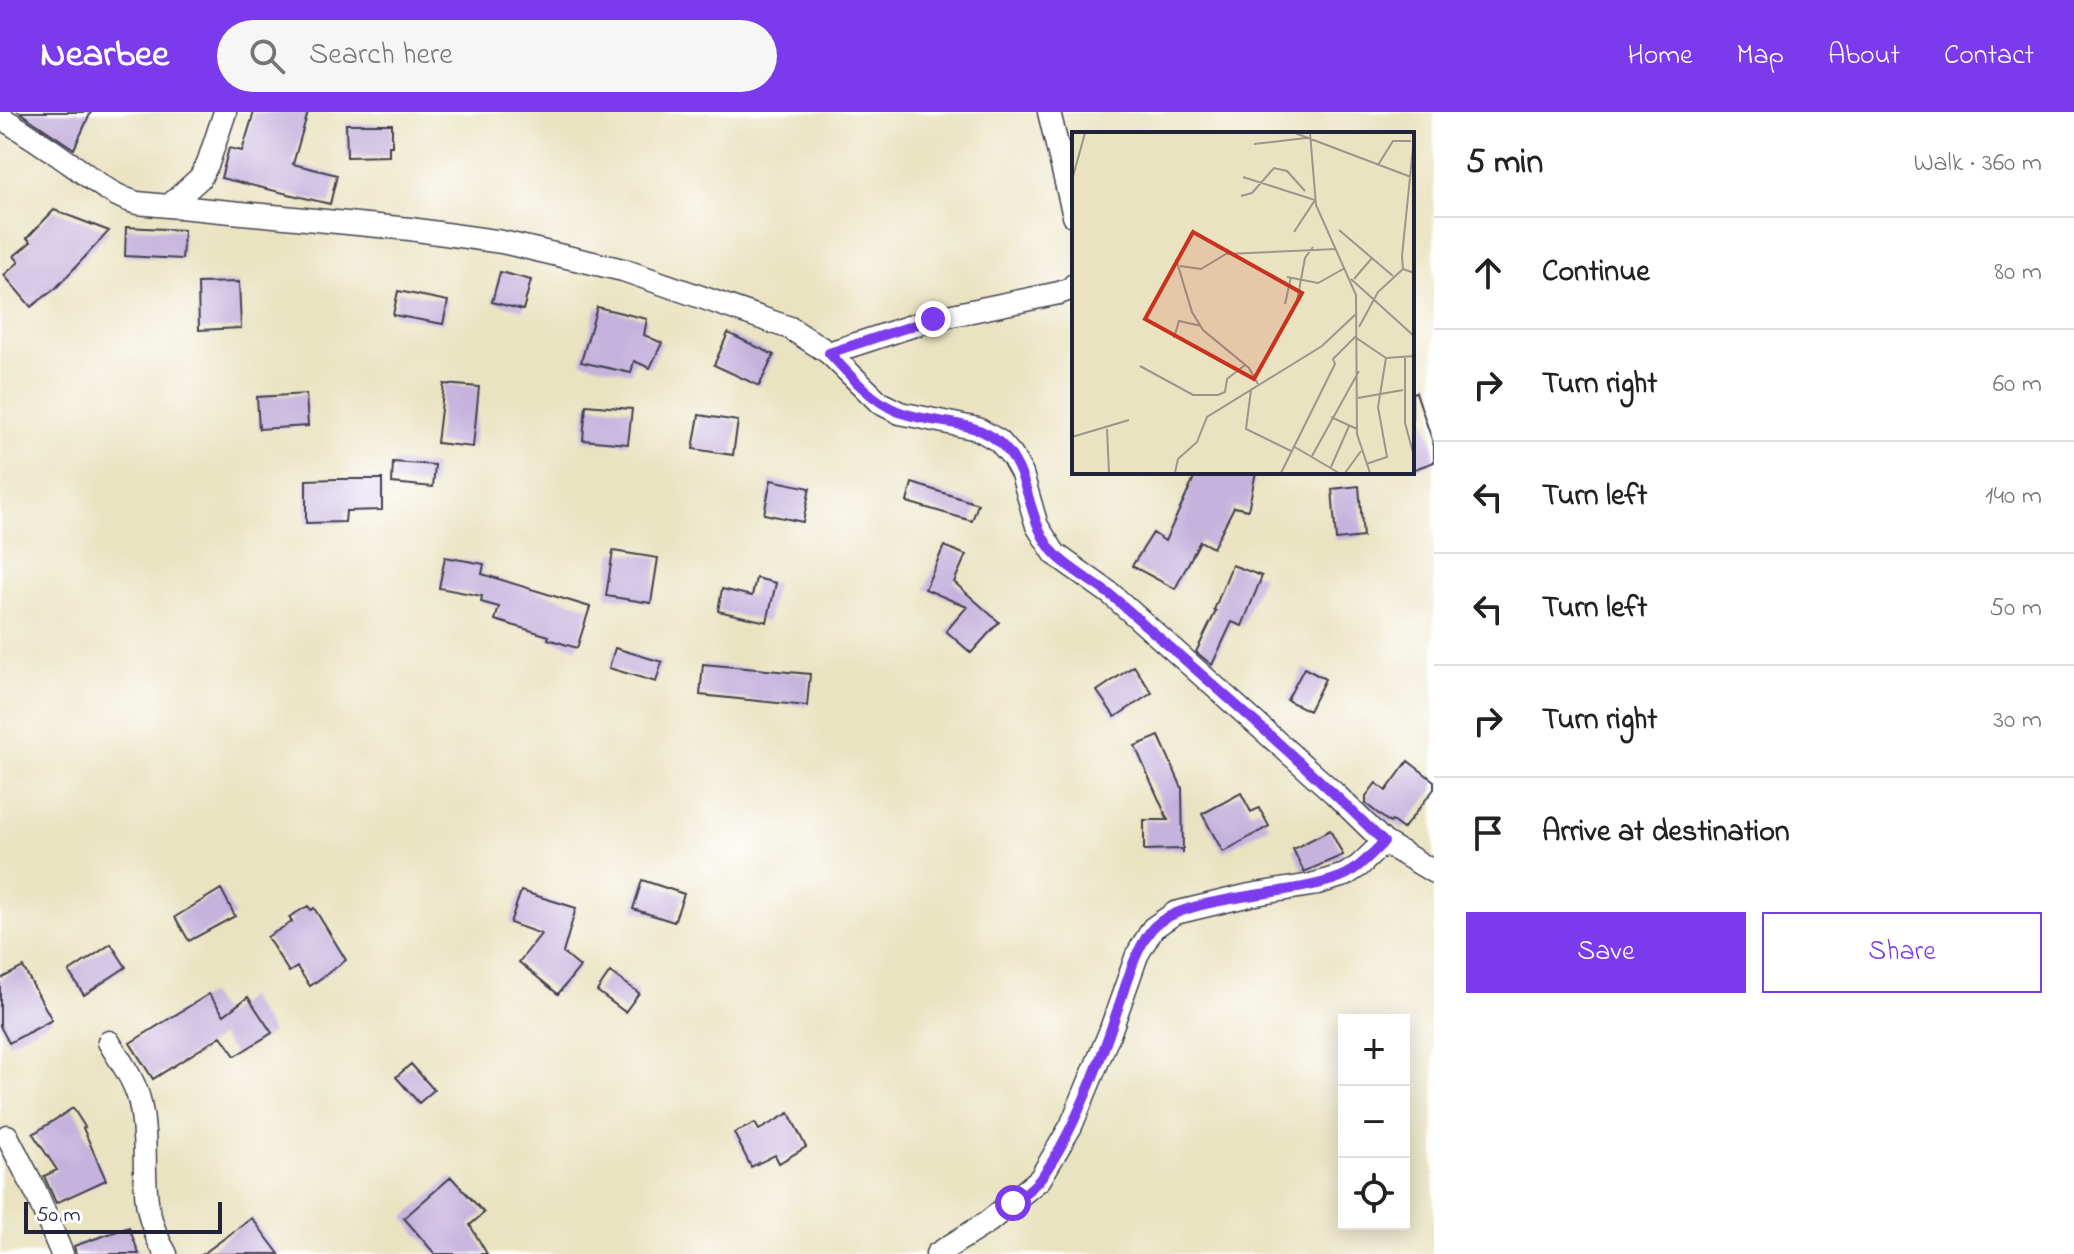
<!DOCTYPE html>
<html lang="en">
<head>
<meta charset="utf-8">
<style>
  :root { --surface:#fff; --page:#f6f6f6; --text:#222; --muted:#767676; --line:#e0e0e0; --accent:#7c3aed }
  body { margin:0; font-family:"Indie Flower",sans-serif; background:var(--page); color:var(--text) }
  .controls { position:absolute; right:24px; bottom:24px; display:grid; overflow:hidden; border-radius:0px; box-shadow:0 4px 20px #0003 }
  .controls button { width:72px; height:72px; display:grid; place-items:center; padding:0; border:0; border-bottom:2px solid var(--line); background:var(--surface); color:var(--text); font:40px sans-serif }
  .scale { position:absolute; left:24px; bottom:20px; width:198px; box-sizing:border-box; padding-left:8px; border:4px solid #22223b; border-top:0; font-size:22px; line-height:28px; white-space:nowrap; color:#22223b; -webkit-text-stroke:6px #fff; paint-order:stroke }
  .stop { position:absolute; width:24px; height:24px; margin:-18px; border:6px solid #7c3aed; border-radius:50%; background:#fff }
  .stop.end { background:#7c3aed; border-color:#fff; box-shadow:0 2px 8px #0008 }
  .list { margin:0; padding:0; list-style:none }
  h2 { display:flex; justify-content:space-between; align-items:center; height:104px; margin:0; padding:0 32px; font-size:34px }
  h2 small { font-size:26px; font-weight:400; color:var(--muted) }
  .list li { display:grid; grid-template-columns:52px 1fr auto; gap:24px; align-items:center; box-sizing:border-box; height:112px; padding:0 32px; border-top:2px solid var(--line) }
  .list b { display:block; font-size:30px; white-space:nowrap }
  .list em { font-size:26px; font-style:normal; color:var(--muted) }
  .actions { display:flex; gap:16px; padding:24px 32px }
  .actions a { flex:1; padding:18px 0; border:2px solid var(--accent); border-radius:0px; text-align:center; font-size:28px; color:var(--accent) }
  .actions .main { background:var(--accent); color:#fff }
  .icon { flex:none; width:44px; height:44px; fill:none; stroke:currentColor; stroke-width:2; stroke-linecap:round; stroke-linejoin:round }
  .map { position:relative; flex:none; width:1434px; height:1142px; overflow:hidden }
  header { display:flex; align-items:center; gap:48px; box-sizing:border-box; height:112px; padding:0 40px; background:var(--accent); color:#fff }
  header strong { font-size:38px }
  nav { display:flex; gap:44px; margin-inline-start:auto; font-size:28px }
  .search { width:560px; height:72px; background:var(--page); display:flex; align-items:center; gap:20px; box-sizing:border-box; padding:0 28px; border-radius:44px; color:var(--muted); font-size:30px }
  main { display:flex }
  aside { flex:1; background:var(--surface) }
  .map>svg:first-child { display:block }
  .building { fill:#c5b2dd }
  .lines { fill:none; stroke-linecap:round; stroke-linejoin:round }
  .minor-casing { stroke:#403f4f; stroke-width:25 }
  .minor { stroke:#fff; stroke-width:22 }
  .route { stroke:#7c3aed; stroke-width:10 }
  .inset-road { fill:none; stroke:#9a968b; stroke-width:2 }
  .view { fill:#c8321e; fill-opacity:0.15; stroke:#c8321e; stroke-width:4 }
  .inset-edge { fill:none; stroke:#22223b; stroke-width:4 }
</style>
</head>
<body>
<header>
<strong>Nearbee</strong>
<div class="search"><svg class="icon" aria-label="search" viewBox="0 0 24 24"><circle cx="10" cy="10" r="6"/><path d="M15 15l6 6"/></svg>Search here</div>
<nav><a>Home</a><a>Map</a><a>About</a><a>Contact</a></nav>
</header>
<main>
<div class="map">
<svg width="1434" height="1142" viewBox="0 0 1434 1142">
  <rect width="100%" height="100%" fill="#fff"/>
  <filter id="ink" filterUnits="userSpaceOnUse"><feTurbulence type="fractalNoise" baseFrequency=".0125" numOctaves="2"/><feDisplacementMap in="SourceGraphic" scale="16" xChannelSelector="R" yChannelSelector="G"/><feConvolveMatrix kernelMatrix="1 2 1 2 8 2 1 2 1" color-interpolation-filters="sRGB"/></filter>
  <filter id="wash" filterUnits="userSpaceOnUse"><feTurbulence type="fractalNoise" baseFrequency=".006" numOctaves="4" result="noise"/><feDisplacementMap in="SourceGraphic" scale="32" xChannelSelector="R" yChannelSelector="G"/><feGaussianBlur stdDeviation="1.8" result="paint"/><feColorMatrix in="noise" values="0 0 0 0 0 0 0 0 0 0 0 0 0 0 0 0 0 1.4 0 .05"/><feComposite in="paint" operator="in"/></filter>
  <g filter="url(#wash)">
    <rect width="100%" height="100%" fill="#eae3c1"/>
    <g id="blocks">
      <path class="building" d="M19,0H91L74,37Z
        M254,0H308L293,52L337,63L330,92L221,66L229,36L242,39Z
        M346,12H392V34H389V44L347,45Z
        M54,98L109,119L56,176L31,195L4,163L19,150L14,144L31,130L27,126Z
        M126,115L184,118L182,147L125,144Z
        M500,160L531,168L523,198L492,190Z
        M239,170L241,216L199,218L198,171Z
        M398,179L448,189L443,212L393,203Z
        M597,195L647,207L644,223L662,231L650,256L634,249L631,261L581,250Z
        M728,221L774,243L759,274L714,253Z
        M444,272L479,275L473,335L437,331Z
        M1416,280L1434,334V350L1412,358V281Z
        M306,282L308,314L259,317L257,285Z
        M586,293L632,297L628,332L583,328Z
        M699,303L738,309L733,343L693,337Z
        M393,350L435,353L433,375L392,371Z
        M1197,360H1256L1248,398L1234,395L1213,436L1200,429L1175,477L1132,454L1153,421L1165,429Z
        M338,367H382V398L346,399L345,410L306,411V368Z
        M771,368L810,376L803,410L764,402Z
        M912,371L978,392L972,409L907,390Z
        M1359,374L1363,425L1336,428L1332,377Z
        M944,434L966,443L954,470L999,510L971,541L946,519L967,495L925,477Z
        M613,439L658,446L651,491L606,484Z
        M445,445L484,452L482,462L590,495L577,536L548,527L549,524L495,508L499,495L481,490L482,484L439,476Z
        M1232,453L1262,464L1242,514L1232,510L1212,553L1196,540L1216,499L1214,498Z
        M756,466L776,471L767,510L718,499L722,477L752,484Z
        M615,536L662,550L656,570L609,556Z
        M703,552L810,562L807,594L700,583Z
        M1134,554L1152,581L1115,605L1097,579Z
        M1304,556L1325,567L1309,599L1287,588Z
        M1159,624L1182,676L1183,742L1181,737L1144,738V708H1168L1135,634Z
        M1408,649L1434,669V677L1403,717L1392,709L1390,711L1366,692V684L1376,671L1386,679Z
        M1241,681L1251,700L1259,696L1269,714L1223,740L1202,702Z
        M1330,718L1343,743L1304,760L1293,737Z
        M642,768L684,782L674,810L633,797Z
        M221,777L235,804L189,829L175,805Z
        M521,779L576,796L563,841L580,855L558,882L519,850L541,822L510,811Z
        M308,794L311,798L314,796L346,848L310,874L297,855L289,860L267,825L292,810L289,805Z
        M111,832L126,855L84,883L69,860Z
        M23,855L52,908L9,931L0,914V867Z
        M610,860L639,881L625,900L597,879Z
        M209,882L224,903L248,885L272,921L235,944L221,924L153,967L130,931Z
        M411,952L434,978L419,991L396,965Z
        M73,996L85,1015L83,1016L106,1068L56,1091L44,1064L57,1058L33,1022Z
        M789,1001L806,1035L779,1051L775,1043L751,1055L734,1021L755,1011L759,1018Z
        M451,1065L484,1101L470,1113L487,1142H435L404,1106Z
        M252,1106L279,1142H203Z
        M129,1115L139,1142H76L74,1134Z"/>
    </g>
  </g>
  <g filter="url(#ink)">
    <use href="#blocks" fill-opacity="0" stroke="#403f4f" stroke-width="2"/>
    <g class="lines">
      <g class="minor-casing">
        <path id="minor" d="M1049,0L1074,104
          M0,5C23,19 46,34 68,50C92,66 109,83 137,91L410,117L502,130L623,158L790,216L829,241L880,291L900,301L978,317L999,329L1012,344L1022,362L1037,414L1055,442L1111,482L1334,681L1384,730L1434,760
          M170,93L200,66L208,51L225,0
          M829,241L933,207L1059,181L1070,177L1074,173
          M109,930C120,949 135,968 140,991C152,1046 133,1088 166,1142
          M7,1024L36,1080L62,1142
          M937,1142L988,1110L1040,1067L1071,1014L1110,920L1137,843L1153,816L1175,801L1250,783L1311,773L1345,763L1359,754L1384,730"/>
      </g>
      <use href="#minor" class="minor"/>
    </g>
  </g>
  <g class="lines" filter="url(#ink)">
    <path class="route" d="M933,207L829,241C849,262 870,288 897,299C930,313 973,306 1000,331C1033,360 1025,411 1056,443C1074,461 1100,473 1119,490C1208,569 1299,646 1384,730C1372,741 1362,754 1347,762C1303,785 1180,781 1151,818C1133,842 1126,874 1116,902C1100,950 1071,1027 1040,1067C1033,1076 1022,1083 1013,1091"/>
  </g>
  <g transform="translate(1072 20)">
    <rect width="342" height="342" fill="#eae3c1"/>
    <path class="inset-road" d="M223,1L339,45M238,1L244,73L284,163L285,302L298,341M342,6L330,124L331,137L342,141M182,12L234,6M306,33L321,9H339M171,45L243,68L222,100M0,48L13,1M169,64L180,61L202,36L215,39L233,59M267,98L321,144M104,127L120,180L131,198L177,236L186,252M108,134L129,137L154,122L264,117M215,145L246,151L273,136M279,147L342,204M282,147L300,126M225,169L233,126L241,115M213,172L219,145M287,195L306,160L331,137M102,206L107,189L129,194M333,226V291L342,324M68,234L121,263H146L153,260L155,247L173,233M179,258L174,297L219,319M286,266L331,258M259,285L285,297M35,297L37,341M0,305L57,288M221,314L267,341M240,324L287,239M294,332L315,325L306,275L314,226M259,335L277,294M103,341L106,327L125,310L135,285L250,214L285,181M209,341L263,232L261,227L283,205L314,226L342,224M273,341L289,319"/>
    <path class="view" d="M121,100L230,161L182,247L73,187Z"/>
    <rect width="342" height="342" class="inset-edge"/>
  </g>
</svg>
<div class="controls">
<button>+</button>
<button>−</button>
<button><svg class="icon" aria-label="locate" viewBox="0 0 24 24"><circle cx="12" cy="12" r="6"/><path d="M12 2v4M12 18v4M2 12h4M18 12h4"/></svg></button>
</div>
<div class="scale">50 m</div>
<div class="stop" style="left:1013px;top:1091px"></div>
<div class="stop end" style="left:933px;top:207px"></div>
</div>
<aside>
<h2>5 min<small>Walk · 360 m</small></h2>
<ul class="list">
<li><svg class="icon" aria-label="ahead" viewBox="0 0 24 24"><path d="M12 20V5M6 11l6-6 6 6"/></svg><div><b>Continue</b></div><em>80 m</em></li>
<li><svg class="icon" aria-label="right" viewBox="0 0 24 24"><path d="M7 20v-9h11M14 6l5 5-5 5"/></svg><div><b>Turn right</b></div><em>60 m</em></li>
<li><svg class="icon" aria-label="left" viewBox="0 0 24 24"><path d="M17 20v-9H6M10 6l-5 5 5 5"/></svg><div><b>Turn left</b></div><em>140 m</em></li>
<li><svg class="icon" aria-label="left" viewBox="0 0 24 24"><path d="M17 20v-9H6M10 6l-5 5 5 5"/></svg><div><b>Turn left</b></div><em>50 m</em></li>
<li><svg class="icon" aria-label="right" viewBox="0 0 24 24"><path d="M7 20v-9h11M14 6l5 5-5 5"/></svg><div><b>Turn right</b></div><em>30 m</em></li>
<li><svg class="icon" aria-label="arrive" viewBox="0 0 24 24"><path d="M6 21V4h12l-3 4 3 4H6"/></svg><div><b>Arrive at destination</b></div></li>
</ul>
<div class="actions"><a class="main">Save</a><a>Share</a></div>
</aside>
</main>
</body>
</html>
